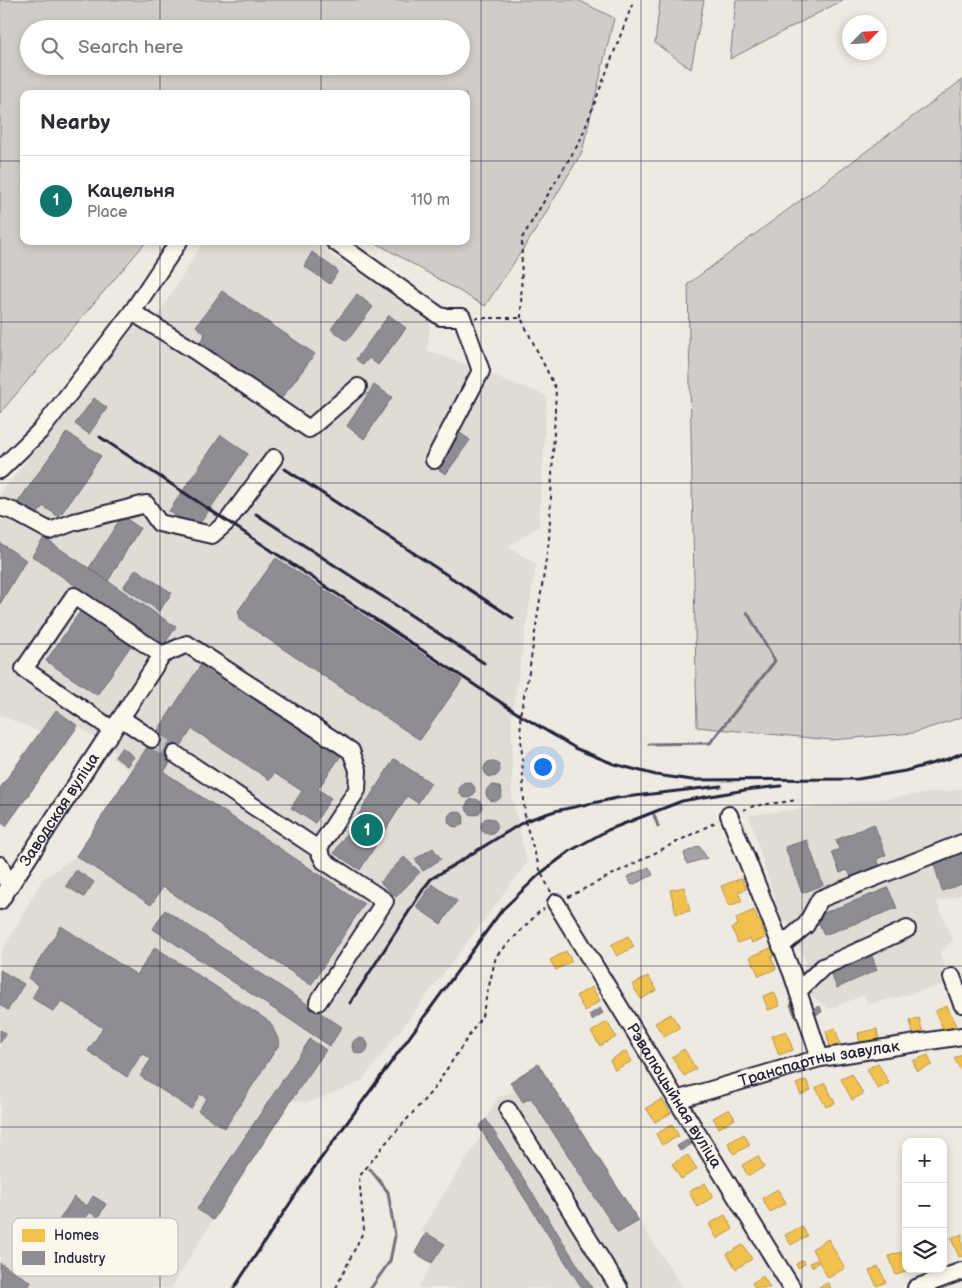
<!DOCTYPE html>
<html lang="en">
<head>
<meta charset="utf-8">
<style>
  :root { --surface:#fff; --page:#f2f2f3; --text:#2b2b33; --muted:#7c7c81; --line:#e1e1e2; --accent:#0f766e }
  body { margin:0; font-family:"Balsamiq Sans",sans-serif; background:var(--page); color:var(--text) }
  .controls { position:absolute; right:15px; bottom:15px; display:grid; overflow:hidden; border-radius:10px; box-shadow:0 2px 8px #0003 }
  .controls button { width:45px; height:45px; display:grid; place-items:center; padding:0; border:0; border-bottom:1px solid var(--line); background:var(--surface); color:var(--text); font:25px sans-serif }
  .compass { position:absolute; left:842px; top:15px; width:45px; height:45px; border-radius:50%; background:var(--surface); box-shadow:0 2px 8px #0003; rotate:65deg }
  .you { position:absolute; left:542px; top:766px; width:18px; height:18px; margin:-12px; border:4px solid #fff; border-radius:50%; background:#1a73e8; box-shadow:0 0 0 8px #1a73e833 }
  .badge { display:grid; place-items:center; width:32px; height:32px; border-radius:50%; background:var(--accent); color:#fff; font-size:16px; font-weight:700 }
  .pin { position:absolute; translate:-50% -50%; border:2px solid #fff; box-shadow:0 1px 5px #0006 }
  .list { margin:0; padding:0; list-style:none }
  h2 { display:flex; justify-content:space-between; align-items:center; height:65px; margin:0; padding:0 20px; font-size:21px }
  h2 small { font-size:16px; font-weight:400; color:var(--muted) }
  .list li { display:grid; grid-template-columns:32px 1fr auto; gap:15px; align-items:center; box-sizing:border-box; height:90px; padding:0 20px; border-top:1px solid var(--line) }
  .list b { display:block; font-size:19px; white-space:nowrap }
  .list p { margin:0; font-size:16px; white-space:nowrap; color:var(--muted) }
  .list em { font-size:16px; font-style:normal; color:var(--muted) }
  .icon { flex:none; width:28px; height:28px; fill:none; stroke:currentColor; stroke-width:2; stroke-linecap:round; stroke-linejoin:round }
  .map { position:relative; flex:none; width:962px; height:1288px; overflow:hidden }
  .search { position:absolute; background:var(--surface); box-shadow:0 2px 8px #0003; left:20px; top:20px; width:450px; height:55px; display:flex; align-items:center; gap:12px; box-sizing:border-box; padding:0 18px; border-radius:28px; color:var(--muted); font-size:19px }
  .panel { position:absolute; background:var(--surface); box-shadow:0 2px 8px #0003; left:20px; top:90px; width:450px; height:155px; border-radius:10px }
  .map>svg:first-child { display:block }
  .built { fill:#dfdbd5 }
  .green { fill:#d0cdc9; stroke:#797882; fill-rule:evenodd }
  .water { fill:#a6a3a7; stroke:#716f7c }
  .homes { fill:#f2c14e; stroke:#b49148 }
  .industry { fill:#8d8d92; stroke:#6d6d78 }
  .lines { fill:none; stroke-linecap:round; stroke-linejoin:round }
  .stream { stroke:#716f7c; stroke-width:3 }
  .minor-tunnel { stroke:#c5c2c1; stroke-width:16; stroke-dasharray:16 8; stroke-linecap:butt }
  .minor-casing { stroke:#22223b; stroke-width:20 }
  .path { stroke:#22223b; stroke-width:2; stroke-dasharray:4 4; stroke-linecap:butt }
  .minor { stroke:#fbf7ec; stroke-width:16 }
  .rail { stroke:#22223b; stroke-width:3 }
  .grid { fill:none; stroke:#22223b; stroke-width:1; stroke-opacity:0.55 }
  .labels { text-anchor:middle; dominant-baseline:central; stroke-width:5; stroke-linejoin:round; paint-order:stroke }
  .street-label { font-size:16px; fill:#22223b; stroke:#fbf7ec }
  .key { fill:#fbf7ec; stroke:#bab7b7; stroke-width:1 }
  .key-label { font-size:14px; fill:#22223b }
</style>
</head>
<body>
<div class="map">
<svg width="962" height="1288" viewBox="0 0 962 1288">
  <rect width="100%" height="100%" fill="#eeeae2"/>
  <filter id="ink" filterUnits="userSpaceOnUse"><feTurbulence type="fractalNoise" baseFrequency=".02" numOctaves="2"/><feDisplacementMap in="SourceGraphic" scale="10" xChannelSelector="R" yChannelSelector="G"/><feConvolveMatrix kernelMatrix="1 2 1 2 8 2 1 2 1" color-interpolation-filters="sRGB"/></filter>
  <g filter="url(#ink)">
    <path class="built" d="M204,241H309L431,319L427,350L547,396L539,526L508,547L536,564L512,716V798L527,863L361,1082L308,1103L292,1100L213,1220L171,1288H0V955L42,880L76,856L131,772L111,757L115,752L78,726L41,732L0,715V521L8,520L0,494L135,326L147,333Z
      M962,789V894L937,902L953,940L940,953L950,983L868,1005L864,995L829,1009L808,993L801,976L806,962L788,922L782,923L749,815Z
      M538,1064L639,1221L683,1288H419L432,1263L415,1253L426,1233L420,1231L483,1133L479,1127L486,1119L498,1097L515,1091L510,1082Z"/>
    <path class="green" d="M0,0H578L614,18L582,152L535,231L485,306L373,241H466V94H24V241H147L0,413ZM29,29H461V66H29Z
      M660,0H704L691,69L655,43Z
      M736,0H843L730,59Z
      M962,80V717L913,733L831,740L697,727L688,284Z"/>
    <path class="water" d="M699,846L707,858L687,864L684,853Z
      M649,867L653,875L632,885L627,877Z"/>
    <path class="homes" d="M742,878L746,889L738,892L742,901L729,906L721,886Z
      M684,887L690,911L676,914L670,890Z
      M754,910L758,921L762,919L765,926L762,928L766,938L752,943L750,938L738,943L732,928L738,925L736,918Z
      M628,936L634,947L617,956L611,945Z
      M773,947L776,955L771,957L776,969L759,976L750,957Z
      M566,951L572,961L556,970L550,960Z
      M648,976L657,990L641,999L632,985Z
      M592,987L600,1001L585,1011L576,996Z
      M774,992L780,1006L768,1010L763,996Z
      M947,1006L956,1026L944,1031L935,1011Z
      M671,1014L680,1028L664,1037L655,1023Z
      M919,1018L924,1036L914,1038L910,1020Z
      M607,1022L616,1037L600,1046L591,1032Z
      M835,1028L841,1047L831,1050L826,1031Z
      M877,1029L879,1041L860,1044L858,1033Z
      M786,1031L793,1050L779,1055L772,1036Z
      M684,1049L696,1069L684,1076L672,1057Z
      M626,1051L632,1061L615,1070L610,1060Z
      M962,1054V1071H961L954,1058Z
      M928,1055L932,1065L917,1071L913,1061Z
      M878,1063L889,1083L878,1089L867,1069Z
      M852,1074L863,1094L852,1100L841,1079Z
      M806,1080L811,1090L801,1095L796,1084Z
      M825,1083L835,1103L826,1107L816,1088Z
      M662,1099L671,1113L655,1122L646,1108Z
      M729,1109L735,1119L719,1128L713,1118Z
      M672,1125L679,1136L662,1145L656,1134Z
      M744,1134L750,1145L734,1154L728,1143Z
      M688,1155L697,1169L681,1179L672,1164Z
      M758,1156L764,1167L748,1176L742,1165Z
      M705,1183L713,1197L697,1207L689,1192Z
      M778,1189L786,1203L770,1212L762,1198Z
      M725,1215L733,1229L717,1239L709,1224Z
      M802,1226L807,1236L791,1245L785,1235Z
      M962,1234V1256L959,1257L951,1238Z
      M828,1239L845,1268L828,1278L812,1249Z
      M743,1245L752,1259L736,1269L727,1254Z
      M901,1252L906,1264V1269H908V1271L896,1275L889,1256Z
      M803,1260L805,1264L798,1268L796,1264Z
      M816,1260L818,1263L812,1267L810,1263Z
      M878,1266L886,1282L877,1286L869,1271Z
      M763,1276L770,1288H755L752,1283Z
      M828,1283L831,1288H819V1287Z"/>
    <path class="industry" d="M312,252L338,271L330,284L304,266Z
      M222,291L315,354L281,399L199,344L205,334L196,326Z
      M357,294L373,307L347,341L331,329Z
      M389,315L406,328L378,365L369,358L363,365L356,359Z
      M374,385L392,397L364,439L347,426Z
      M94,398L107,408L89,434L75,424Z
      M67,432L101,456L59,517L43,506L37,515L18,502Z
      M460,433L470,440L446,474L436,468Z
      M221,435L248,454L196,529L169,511Z
      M122,516L140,528L108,581L89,568Z
      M44,538L176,627L163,646L32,556Z
      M0,543L26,560L0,604Z
      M276,558L462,680L420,740L241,621L238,611Z
      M136,569L172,593L159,611L123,587Z
      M84,606L134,641L97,695L46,661Z
      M202,663L342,754L318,789L331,798L315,823L291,808L302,791L274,773L270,780L192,729L164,772L364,904L311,985L163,887L151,905L76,856Z
      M56,710L78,726L6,826L0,822V788Z
      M122,747L134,757L127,766L115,757Z
      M394,759L431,783L418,803L407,796L360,870L334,853Z
      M484 769a8 8 0 1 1 16 0a8 8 0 1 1-16 0Z
      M459 790a8 8 0 1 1 16 0a8 8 0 1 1-16 0Z
      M486 793a8 8 0 1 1 16 0a8 8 0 1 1-16 0Z
      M466 807a8 8 0 1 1 16 0a8 8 0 1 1-16 0Z
      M448 819a8 8 0 1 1 16 0a8 8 0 1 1-16 0Z
      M481 826a8 8 0 1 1 16 0a8 8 0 1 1-16 0Z
      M874,824L886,855L877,859L880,867L853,879L847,870L840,873L832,852L839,849L836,840Z
      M807,840L823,885L802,893L785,847Z
      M433,848L441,859L423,871L415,859Z
      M962,853V884L942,891L934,864Z
      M404,857L420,872L396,897L380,882Z
      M76,870L94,882L84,897L66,886Z
      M432,884L457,901L441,924L416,907Z
      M888,888L897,908L824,935L816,916Z
      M165,910L342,1027L330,1046L153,929Z
      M61,926L137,975L155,947L270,1022L280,1043L225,1128L198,1111L207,1098L200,1094L191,1109L140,1076L151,1059L142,1053L127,1077L88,1051L103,1028L61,1001L54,1012L32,998L39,986L28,978Z
      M871,953L877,970L837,988L830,971Z
      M0,970L24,984L8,1010L0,1005Z
      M797,1002L802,1014L795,1017L790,1005Z
      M820,1006L822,1012L813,1016L811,1010Z
      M600,1008L603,1013L592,1020L589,1015Z
      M0,1030L6,1033L0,1043Z
      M352 1046a8 8 0 1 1 16 0a8 8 0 1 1-16 0Z
      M310,1039L326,1050L292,1099L213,1220L197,1209Z
      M538,1064L639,1221L618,1233L531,1098L523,1102L510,1082Z
      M486,1119L592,1288H582L483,1133L479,1127Z
      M689,1139L692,1144L680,1151L677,1146Z
      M93,1196L106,1204L98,1218L90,1212L69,1244L51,1233L74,1197L87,1206Z
      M426,1233L445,1244L432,1263L415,1253Z
      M0,1263L31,1282L28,1288H0Z"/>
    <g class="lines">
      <path class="stream" d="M649,744L710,743L775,661L747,612
        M654,815L658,826
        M370,1169L388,1192L395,1236L390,1261L371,1288"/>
      <path class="minor-tunnel" d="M152,739L175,754"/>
      <g class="minor-casing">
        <g id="minor">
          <path d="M334,241L441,317H462L481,371L434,460"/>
          <path d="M132,312L195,351L309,429L358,387"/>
          <path d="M0,470L42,429L132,312L179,241"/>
          <path d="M0,507L13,511L50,531L74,522L146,504L159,523L212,535L227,522L274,458"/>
          <path d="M162,655L187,644L351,751L358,770L357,790L318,849L175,754"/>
          <path d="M121,718L152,739"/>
          <path d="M729,815L792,973L820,1058"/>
          <path d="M0,865L9,887"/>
          <path id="s1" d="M0,901L103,743L113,730L162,655L74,596L24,669L113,730"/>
          <path id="s2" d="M556,903L792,1288"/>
          <path d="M781,946L806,925L820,899L962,843"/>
          <path d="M952,977L962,1004"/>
          <path d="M798,991L823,967L907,929"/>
          <path d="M318,1002L385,901L324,861L318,849"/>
          <path id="s3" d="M676,1100L820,1058L962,1036"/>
          <path d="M508,1110L619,1288"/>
          <path d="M916,1288L962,1271"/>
        </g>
      </g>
      <path class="path" d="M475,318H521L556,389L549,540L529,672L520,715L525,821L541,873L551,892
        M521,318L522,238L580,141L634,0
        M743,810L754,806L798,800
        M568,897L718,821
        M336,1288L364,1230L359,1177L384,1145L433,1090L482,1016L496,956L540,911L544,909"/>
      <use href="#minor" class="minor"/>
      <path class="rail" d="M100,437L520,715L577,749L614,764L656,775L692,780L858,779L905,771L948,759L962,753
        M285,469L513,618
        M256,514L484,663
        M350,1003L424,888L431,879L525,821L555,811L617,798L721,786
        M234,1288L306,1179L502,910L541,873L570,851L608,830L682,801L745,790L781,786"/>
    </g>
  </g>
  <path class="grid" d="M160,0V29M321,0V29M481,0V1288M641,0V1288M802,0V1288M160,66V94M321,66V94M0,161H24M466,161H962M160,241V1288M321,241V1288M0,322H962M0,483H962M0,644H962M0,805H962M0,966H962M0,1127H962"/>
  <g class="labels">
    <g class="street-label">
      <text stroke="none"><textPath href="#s1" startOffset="109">Заводская вуліца</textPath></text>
      <text stroke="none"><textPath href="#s3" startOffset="148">Транспартны завулак</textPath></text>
      <text stroke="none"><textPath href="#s2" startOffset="226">Рэвалюцыйная вуліца</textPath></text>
    </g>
  </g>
  <rect x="12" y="1218" width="166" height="58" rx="8" class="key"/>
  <rect x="22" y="1229" width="23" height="13" fill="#f2c14e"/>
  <rect x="22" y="1251" width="23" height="14" fill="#8d8d92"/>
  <g class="key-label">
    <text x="54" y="1240">Homes</text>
    <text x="54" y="1263">Industry</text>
  </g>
</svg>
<div class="controls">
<button>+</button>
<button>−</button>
<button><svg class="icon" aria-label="layers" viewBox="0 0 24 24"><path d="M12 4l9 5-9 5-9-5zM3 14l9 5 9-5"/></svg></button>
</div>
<svg class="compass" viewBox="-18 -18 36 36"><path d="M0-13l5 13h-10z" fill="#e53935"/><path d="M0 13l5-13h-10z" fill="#7c7c81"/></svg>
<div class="you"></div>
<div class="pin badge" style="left:367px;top:830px">1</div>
<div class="search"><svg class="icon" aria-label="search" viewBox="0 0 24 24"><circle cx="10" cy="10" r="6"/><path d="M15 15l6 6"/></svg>Search here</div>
<section class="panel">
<h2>Nearby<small></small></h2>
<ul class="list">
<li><span class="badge">1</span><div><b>Кацельня</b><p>Place</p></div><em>110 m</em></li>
</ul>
</section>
</div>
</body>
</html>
